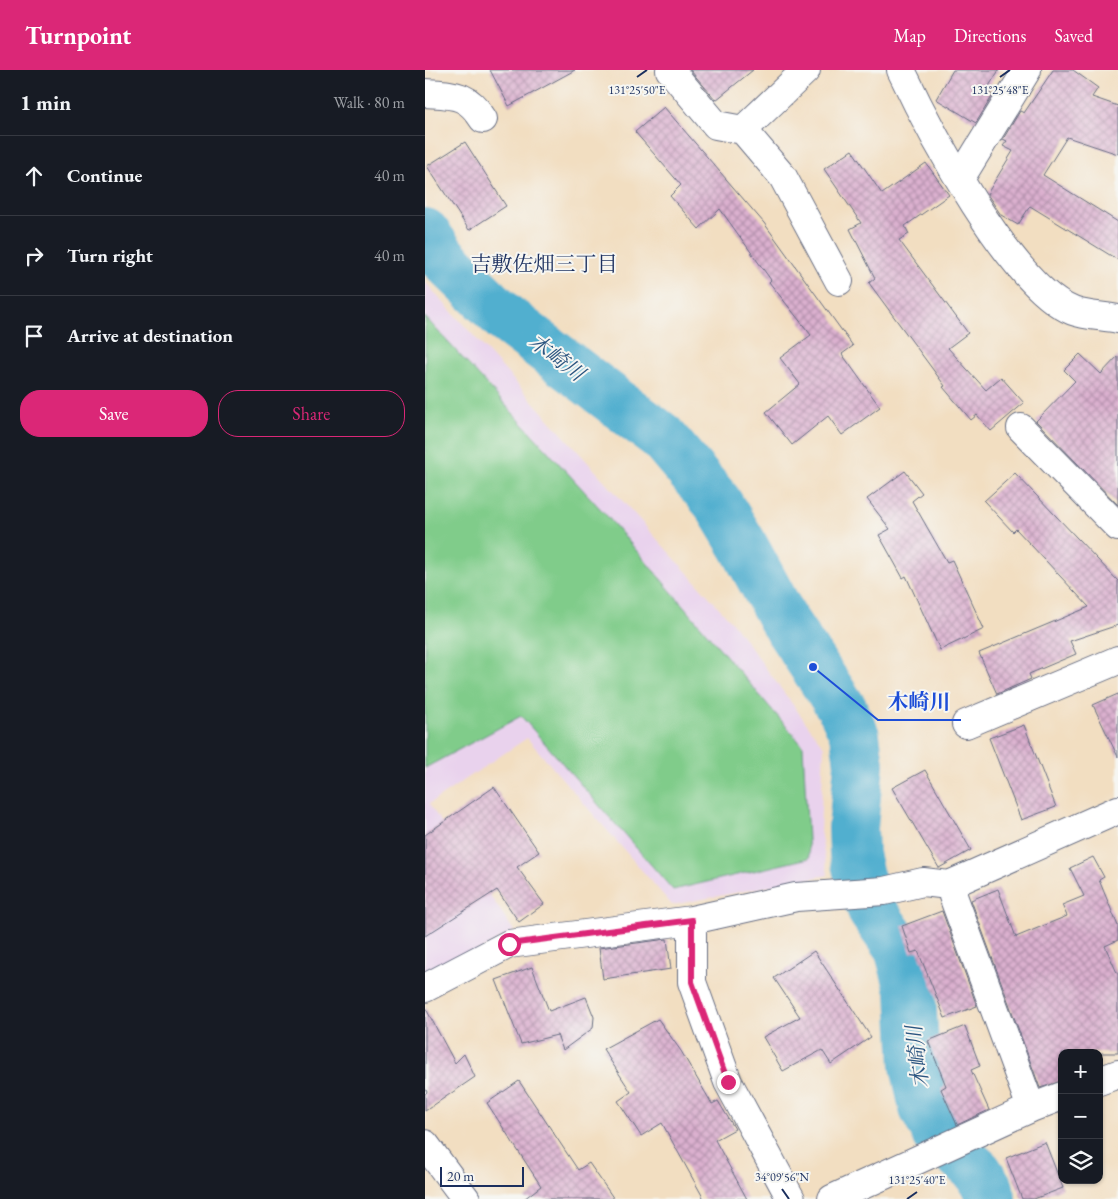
<!DOCTYPE html>
<html lang="en">
<head>
<meta charset="utf-8">
<style>
  :root { --surface:#171b24; --page:#242831; --text:#f1f3f6; --muted:#9ea1a6; --line:#363941; --accent:#db2777 }
  body { margin:0; font-family:"EB Garamond","Noto Serif JP",serif; background:var(--page); color:var(--text) }
  .controls { position:absolute; right:15px; bottom:15px; display:grid; overflow:hidden; border-radius:10px; box-shadow:0 1px 4px #0004 }
  .controls button { width:45px; height:45px; display:grid; place-items:center; padding:0; border:0; border-bottom:1px solid var(--line); background:var(--surface); color:var(--text); font:25px sans-serif }
  .scale { position:absolute; left:15px; bottom:12px; width:84px; box-sizing:border-box; padding-left:5px; border:2px solid #1b2f5e; border-top:0; font-size:14px; line-height:18px; white-space:nowrap; color:#1b2f5e; -webkit-text-stroke:4px #f6f6f2; paint-order:stroke }
  .stop { position:absolute; width:15px; height:15px; margin:-11px; border:4px solid #db2777; border-radius:50%; background:#fff }
  .stop.end { background:#db2777; border-color:#fff; box-shadow:0 1px 5px #0008 }
  .list { margin:0; padding:0; list-style:none }
  h2 { display:flex; justify-content:space-between; align-items:center; height:65px; margin:0; padding:0 20px; font-size:21px }
  h2 small { font-size:16px; font-weight:400; color:var(--muted) }
  .list li { display:grid; grid-template-columns:32px 1fr auto; gap:15px; align-items:center; box-sizing:border-box; height:80px; padding:0 20px; border-top:1px solid var(--line) }
  .list b { display:block; font-size:19px; white-space:nowrap }
  .list em { font-size:16px; font-style:normal; color:var(--muted) }
  .actions { display:flex; gap:10px; padding:15px 20px }
  .actions a { flex:1; padding:11px 0; border:1px solid var(--accent); border-radius:20px; text-align:center; font-size:18px; color:var(--accent) }
  .actions .main { background:var(--accent); color:#fff }
  .icon { flex:none; width:28px; height:28px; fill:none; stroke:currentColor; stroke-width:2; stroke-linecap:round; stroke-linejoin:round }
  .map { position:relative; flex:none; width:693px; height:1129px; overflow:hidden }
  header { display:flex; align-items:center; gap:30px; box-sizing:border-box; height:70px; padding:0 25px; background:var(--accent); color:#fff }
  header strong { font-size:24px }
  nav { display:flex; gap:28px; margin-inline-start:auto; font-size:18px }
  main { display:flex }
  aside { flex:1; background:var(--surface) }
  .map>svg:first-child { display:block }
  .built { fill:#e9d2ed }
  .grass { fill:#80cc8a; stroke:#4e7e74 }
  .lines { fill:none; stroke-linecap:round; stroke-linejoin:round }
  .river { stroke:#51afcf; stroke-width:50 }
  .building { fill:url(#building-cross-hatch) }
  .minor-casing { stroke:#666c81; stroke-width:30 }
  .minor { stroke:#fff; stroke-width:28 }
  .route { stroke:#db2777; stroke-width:6 }
  .ticks { fill:none; stroke:#1b2f5e; stroke-width:2 }
  .labels { text-anchor:middle; dominant-baseline:central; stroke-width:4; stroke-linejoin:round; paint-order:stroke }
  .neighbourhood-label { font-size:21px; fill:#1b2f5e; stroke:#f6f6f2 }
  .water-label { font-size:21px; font-style:italic; fill:#2b5580; stroke:#f6f6f2 }
  .ticks-label { font-size:12px; text-anchor:middle; fill:#1b2f5e; stroke:#f6f6f2; stroke-width:4; stroke-linejoin:round; paint-order:stroke }
  .leader { fill:none; stroke:#1d4ed8; stroke-width:2 }
  .callout-dot { fill:#1d4ed8; stroke:#f6f6f2; stroke-width:2 }
  .callout-label { font-size:21px; text-anchor:middle; font-weight:bold; fill:#1d4ed8; stroke:#f6f6f2; stroke-width:4; stroke-linejoin:round; paint-order:stroke }
</style>
</head>
<body>
<header>
<strong>Turnpoint</strong>
<nav><a>Map</a><a>Directions</a><a>Saved</a></nav>
</header>
<main>
<aside>
<h2>1 min<small>Walk · 80 m</small></h2>
<ul class="list">
<li><svg class="icon" aria-label="ahead" viewBox="0 0 24 24"><path d="M12 20V5M6 11l6-6 6 6"/></svg><div><b>Continue</b></div><em>40 m</em></li>
<li><svg class="icon" aria-label="right" viewBox="0 0 24 24"><path d="M7 20v-9h11M14 6l5 5-5 5"/></svg><div><b>Turn right</b></div><em>40 m</em></li>
<li><svg class="icon" aria-label="arrive" viewBox="0 0 24 24"><path d="M6 21V4h12l-3 4 3 4H6"/></svg><div><b>Arrive at destination</b></div></li>
</ul>
<div class="actions"><a class="main">Save</a><a>Share</a></div>
</aside>
<div class="map">
<svg width="693" height="1129" viewBox="0 0 693 1129">
  <defs>
    <pattern id="building-cross-hatch" width="8" height="8" patternUnits="userSpaceOnUse" patternTransform="scale(1.25)"><rect width="8" height="8" fill="#dbb0cf"/><path d="M0 0l8 8M0 8l8-8" fill="none" stroke="#b190ab"/></pattern>
  </defs>
  <rect width="100%" height="100%" fill="#f6f6f2"/>
  <filter id="ink" filterUnits="userSpaceOnUse"><feTurbulence type="fractalNoise" baseFrequency=".02" numOctaves="2"/><feDisplacementMap in="SourceGraphic" scale="10" xChannelSelector="R" yChannelSelector="G"/><feConvolveMatrix kernelMatrix="1 2 1 2 8 2 1 2 1" color-interpolation-filters="sRGB"/></filter>
  <filter id="wash" filterUnits="userSpaceOnUse"><feTurbulence type="fractalNoise" baseFrequency=".0096" numOctaves="4" result="noise"/><feDisplacementMap in="SourceGraphic" scale="20" xChannelSelector="R" yChannelSelector="G"/><feGaussianBlur stdDeviation="1.12" result="paint"/><feColorMatrix in="noise" values="0 0 0 0 0 0 0 0 0 0 0 0 0 0 0 0 0 1.4 0 .05"/><feComposite in="paint" operator="in"/></filter>
  <g filter="url(#wash)">
    <rect width="100%" height="100%" fill="#f2dec1"/>
    <path class="built" d="M0,212L306,551L399,677L395,761L403,805L247,835L102,668L4,734L89,861L0,911Z"/>
    <path class="grass" d="M0,247L182,446L378,676L384,788L248,820L96,646L0,698Z"/>
    <g class="lines">
      <path class="river" d="M0,163L19,189L80,248L237,367L292,432L318,475L359,551L418,640L430,666L434,694L428,758L429,784L434,806L448,842L474,879L486,923L490,996L499,1038L514,1067L553,1102L564,1119L566,1129"/>
    </g>
    <g id="blocks">
      <path class="building" d="M65,0H150L84,36Z
        M265,0H328L291,30Z
        M528,0H574L561,21L568,25L551,53L511,29Z
        M628,0H648L673,18L667,27L693,36V84L642,67L618,105L693,152V190L605,136L593,155L576,145L562,124L588,81L578,76L582,71L578,69L595,41L599,43Z
        M239,37L339,153L428,276L417,284L455,337L417,365L403,346L367,375L341,342L375,314L355,288L386,265L344,212L346,210L295,139L274,159L245,126L256,115L210,62Z
        M40,72L81,136L44,160L2,96Z
        M427,80L457,124L501,93L524,125L480,156L484,164L474,170L543,263L523,278L561,320L576,307L599,333L566,361L552,345L546,350L518,317L520,316L444,213L450,208L425,159L436,153L399,99Z
        M655,284L676,304L693,286V435L611,351L650,311L639,300Z
        M480,401L497,423L487,431L522,492L527,490L559,559L515,580L481,506L478,508L454,465L465,459L442,429Z
        M590,403L693,511V555L645,571L651,584L604,604L606,609L572,624L554,583L664,537L591,459L588,462L559,431Z
        M693,624V687L668,635Z
        M599,655L631,737L596,750L564,668Z
        M500,700L546,780L514,798L467,718Z
        M69,717L114,782L92,797L119,834L94,852L72,820L0,866V765Z
        M668,787L679,807L674,810L693,856V870L680,876L693,905V983H637V1011L615,1018L546,830L573,819L591,867L642,846L637,835L659,826L645,798Z
        M517,841L552,936L520,948L493,881L486,883L477,856Z
        M242,869L246,899L178,909L174,878Z
        M389,881L446,967L406,994L397,980L358,1001L338,967L375,947L349,908Z
        M107,897L124,941L161,927L169,947L168,958L138,980L132,965L96,974L71,910Z
        M0,937L30,993L39,984L50,1007L0,1041V1024L2,1022L0,1018Z
        M233,949L256,981L287,1034L293,1031L310,1059L290,1070L322,1129H279L237,1053L216,1066L193,1031L206,1022L178,979Z
        M540,956L555,996L546,1000L564,1040L532,1055L516,1019L521,1016L503,971Z
        M94,1011L153,1100L164,1093L189,1129H99L116,1116L62,1033Z
        M620,1072L638,1118L609,1129H597L581,1088Z"/>
    </g>
  </g>
  <g filter="url(#ink)">
    <use href="#blocks" fill-opacity="0" stroke="#666c81" stroke-width="1"/>
    <g class="lines">
      <g class="minor-casing">
        <path id="minor" d="M245,0L291,55L318,60L358,107L414,211
          M476,0C504,60 587,217 648,241C661,246 679,246 693,249
          M0,23C28,25 42,23 58,49
          M318,60L381,0
          M535,109L602,0
          M596,358L693,457
          M541,654L693,590
          M524,815L606,1038L637,1026
          M267,850V912L303,1012L366,1129
          M0,918L84,874L267,850L371,827L459,821L498,812L524,815L693,740
          M674,1011L693,1004
          M0,1074L41,1129
          M407,1129L606,1038"/>
      </g>
      <use href="#minor" class="minor"/>
    </g>
  </g>
  <g class="lines" filter="url(#ink)">
    <path class="route" d="M84,874L267,850V912L303,1012"/>
  </g>
  <path class="ticks" d="M212,7L222,0M575,7L585,0M357,1119L364,1129M482,1129L492,1122"/>
  <g class="labels">
    <g class="neighbourhood-label">
      <text x="119" y="193">吉敷佐畑三丁目</text>
    </g>
    <g class="water-label">
      <text transform="translate(132 287) rotate(37)">木崎川</text>
      <text transform="translate(492 987) rotate(-97)">木崎川</text>
    </g>
  </g>
  <g class="ticks-label">
    <text x="212" y="24">131°25'50"E</text>
    <text x="575" y="24">131°25'48"E</text>
    <text x="357" y="1111">34°09'56"N</text>
    <text x="492" y="1114">131°25'40"E</text>
  </g>
  <path class="leader" d="M388 597L453 650H536"/>
  <circle class="callout-dot" cx="388" cy="597" r="5"/>
  <g class="callout-label">
    <text x="494" y="639">木崎川</text>
  </g>
</svg>
<div class="controls">
<button>+</button>
<button>−</button>
<button><svg class="icon" aria-label="layers" viewBox="0 0 24 24"><path d="M12 4l9 5-9 5-9-5zM3 14l9 5 9-5"/></svg></button>
</div>
<div class="scale">20 m</div>
<div class="stop" style="left:84px;top:874px"></div>
<div class="stop end" style="left:303px;top:1012px"></div>
</div>
</main>
</body>
</html>
